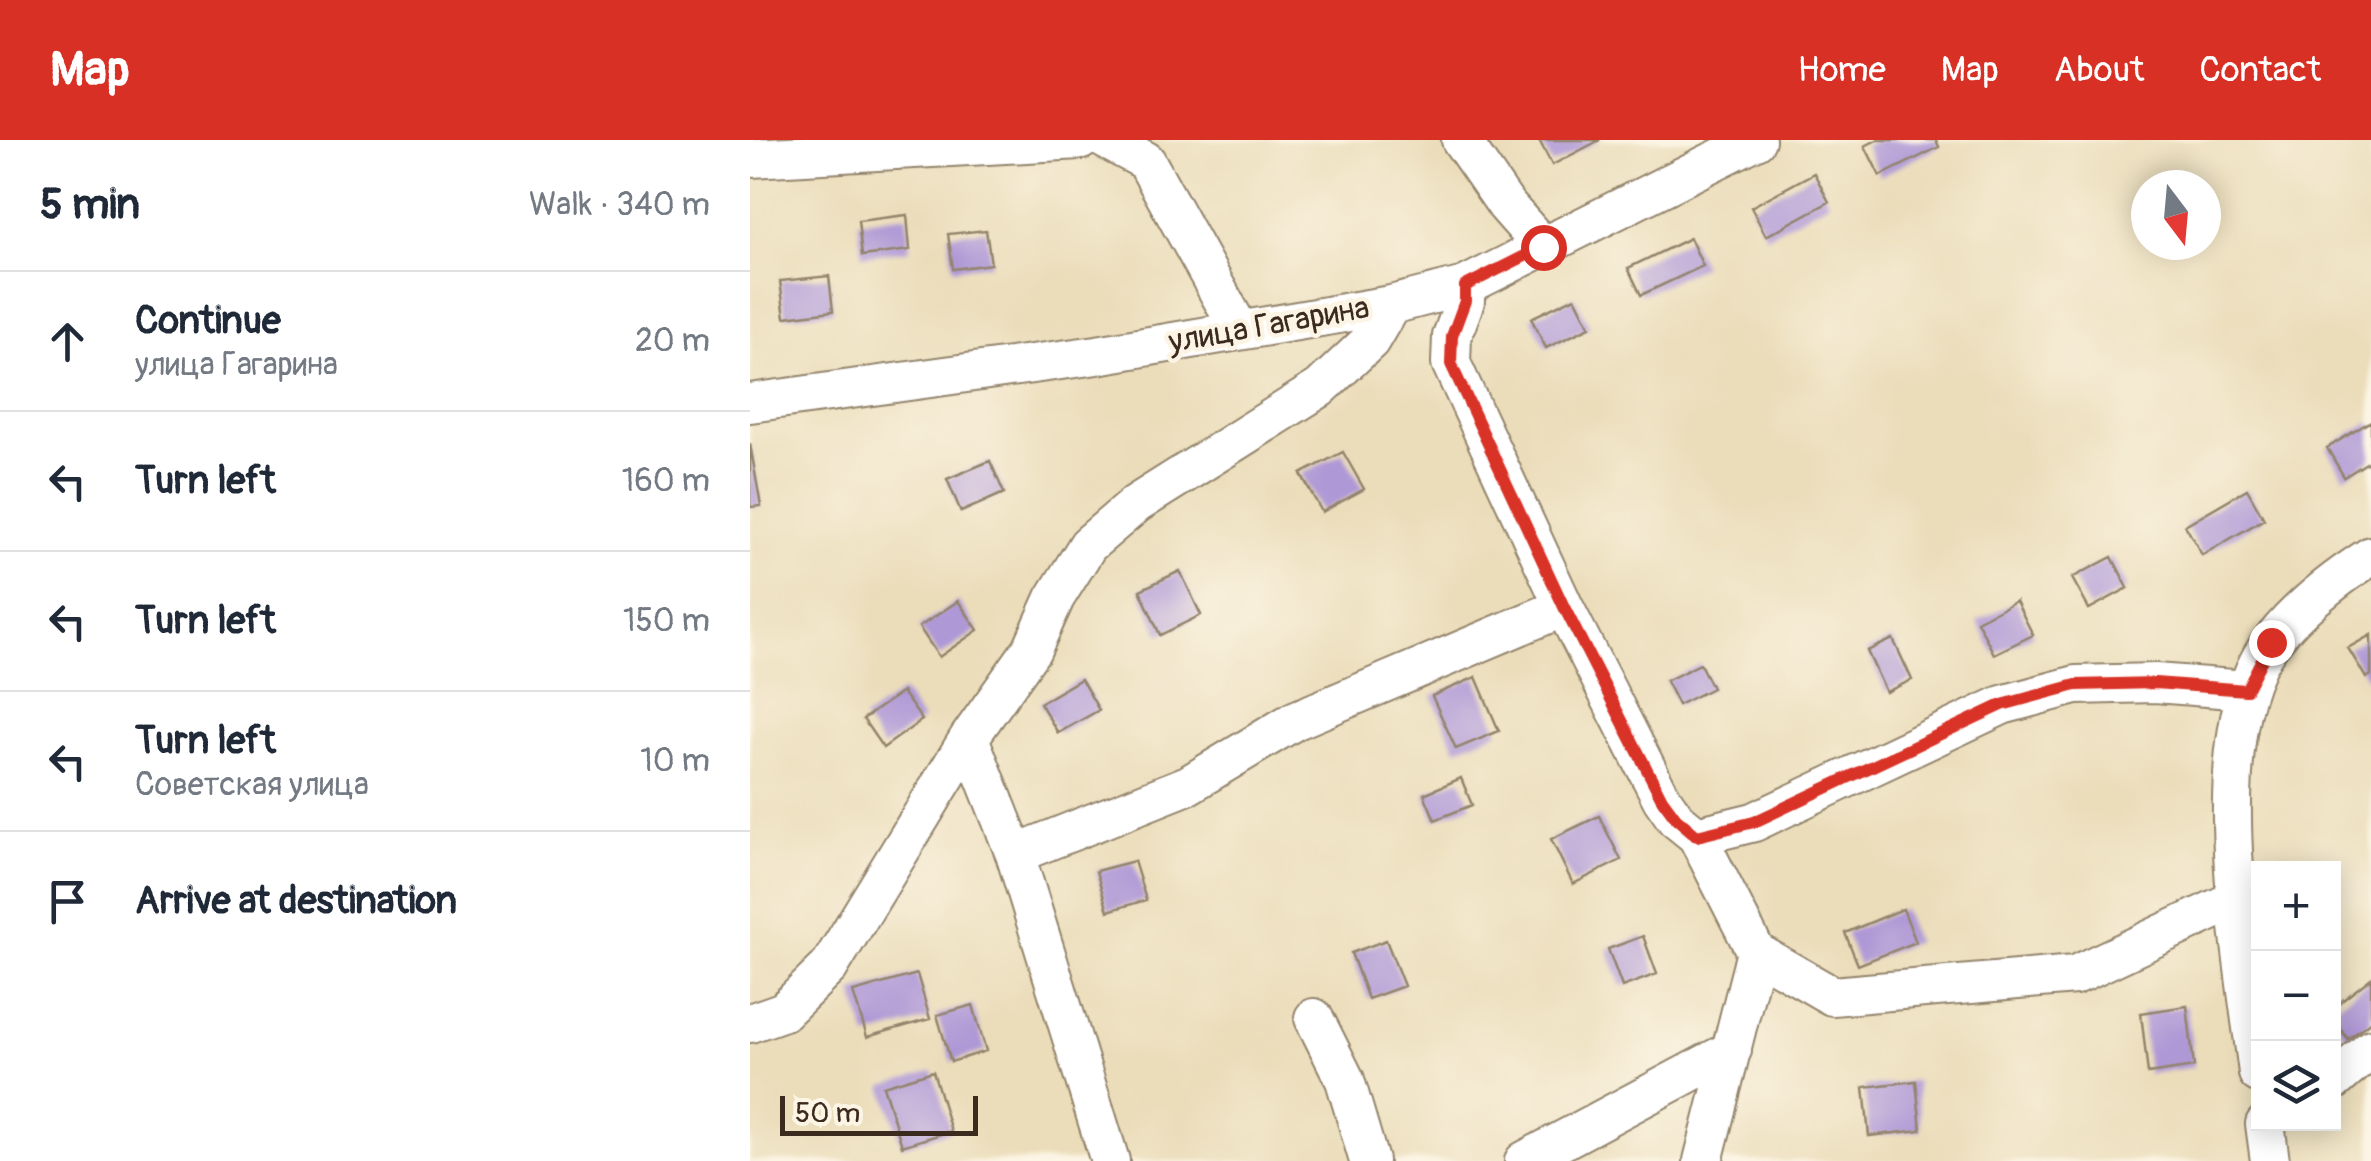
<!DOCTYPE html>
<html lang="en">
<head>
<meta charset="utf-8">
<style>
  :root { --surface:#fff; --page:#f6f6f7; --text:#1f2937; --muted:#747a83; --line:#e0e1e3; --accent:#d93025 }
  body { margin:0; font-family:Pangolin,sans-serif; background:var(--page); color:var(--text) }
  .controls { position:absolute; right:30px; bottom:30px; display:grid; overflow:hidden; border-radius:0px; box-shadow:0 5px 25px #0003 }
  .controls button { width:90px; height:90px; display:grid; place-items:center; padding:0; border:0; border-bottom:2px solid var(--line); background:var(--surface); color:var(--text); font:50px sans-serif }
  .compass { position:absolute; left:1381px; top:30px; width:90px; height:90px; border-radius:50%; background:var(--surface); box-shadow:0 5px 25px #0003; rotate:164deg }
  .scale { position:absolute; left:30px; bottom:25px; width:198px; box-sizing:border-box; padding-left:10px; border:5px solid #3b2a1e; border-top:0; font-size:28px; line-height:35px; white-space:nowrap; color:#3b2a1e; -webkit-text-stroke:8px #fcf5e5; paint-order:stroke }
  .stop { position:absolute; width:30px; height:30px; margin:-22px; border:8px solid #d93025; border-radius:50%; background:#fff }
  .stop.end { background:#d93025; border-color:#fff; box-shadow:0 2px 10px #0008 }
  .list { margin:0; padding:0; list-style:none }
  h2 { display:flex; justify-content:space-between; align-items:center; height:130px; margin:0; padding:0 40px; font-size:42px }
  h2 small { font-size:32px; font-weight:400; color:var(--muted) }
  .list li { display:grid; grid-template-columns:65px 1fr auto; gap:30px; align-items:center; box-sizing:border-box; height:140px; padding:0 40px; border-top:2px solid var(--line) }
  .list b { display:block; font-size:38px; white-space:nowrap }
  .list p { margin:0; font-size:32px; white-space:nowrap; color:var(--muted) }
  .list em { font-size:32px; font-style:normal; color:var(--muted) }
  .icon { flex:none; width:55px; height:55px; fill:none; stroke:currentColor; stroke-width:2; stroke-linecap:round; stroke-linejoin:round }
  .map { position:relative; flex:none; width:1621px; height:1021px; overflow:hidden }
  header { display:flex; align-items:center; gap:60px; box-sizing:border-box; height:140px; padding:0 50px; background:var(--accent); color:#fff }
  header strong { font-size:48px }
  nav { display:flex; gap:55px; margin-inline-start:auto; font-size:35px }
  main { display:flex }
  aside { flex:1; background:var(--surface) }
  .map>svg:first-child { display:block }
  .building { fill:#af98d6 }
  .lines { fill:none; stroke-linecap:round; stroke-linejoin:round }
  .minor-casing { stroke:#93846c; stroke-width:42 }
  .minor { stroke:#fff; stroke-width:38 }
  .route { stroke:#d93025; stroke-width:12 }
  .labels { text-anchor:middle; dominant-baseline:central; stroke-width:9; stroke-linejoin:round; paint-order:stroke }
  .street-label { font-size:32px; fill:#3b2a1e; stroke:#fcf5e5 }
</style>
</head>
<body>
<header>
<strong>Map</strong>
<nav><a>Home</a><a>Map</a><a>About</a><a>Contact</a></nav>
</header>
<main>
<aside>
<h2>5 min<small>Walk · 340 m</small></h2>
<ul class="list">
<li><svg class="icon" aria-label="ahead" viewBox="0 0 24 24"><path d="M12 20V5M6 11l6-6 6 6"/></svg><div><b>Continue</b><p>улица Гагарина</p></div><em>20 m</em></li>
<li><svg class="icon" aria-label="left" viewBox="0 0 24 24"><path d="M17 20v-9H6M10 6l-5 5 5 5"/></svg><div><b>Turn left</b></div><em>160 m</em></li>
<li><svg class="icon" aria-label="left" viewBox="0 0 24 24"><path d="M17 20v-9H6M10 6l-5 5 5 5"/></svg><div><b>Turn left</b></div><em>150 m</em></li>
<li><svg class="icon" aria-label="left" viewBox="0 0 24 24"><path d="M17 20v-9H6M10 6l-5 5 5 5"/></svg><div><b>Turn left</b><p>Советская улица</p></div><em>10 m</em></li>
<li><svg class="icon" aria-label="arrive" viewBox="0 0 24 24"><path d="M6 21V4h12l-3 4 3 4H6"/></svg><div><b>Arrive at destination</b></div></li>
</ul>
</aside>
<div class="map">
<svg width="1621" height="1021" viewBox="0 0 1621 1021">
  <rect width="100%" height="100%" fill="#fcf5e5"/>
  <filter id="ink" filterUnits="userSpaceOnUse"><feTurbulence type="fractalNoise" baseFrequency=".01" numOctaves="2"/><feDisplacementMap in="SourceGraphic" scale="20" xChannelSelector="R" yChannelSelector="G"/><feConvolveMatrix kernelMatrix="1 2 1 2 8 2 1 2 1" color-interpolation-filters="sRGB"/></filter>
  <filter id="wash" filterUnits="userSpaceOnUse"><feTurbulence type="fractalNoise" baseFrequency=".0048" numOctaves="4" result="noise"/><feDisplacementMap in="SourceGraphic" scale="40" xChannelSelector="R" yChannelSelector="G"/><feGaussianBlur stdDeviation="2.25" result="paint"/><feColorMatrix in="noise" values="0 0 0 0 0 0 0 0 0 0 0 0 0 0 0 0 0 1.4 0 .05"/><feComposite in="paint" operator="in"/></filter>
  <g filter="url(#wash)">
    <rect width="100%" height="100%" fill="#ebddba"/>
    <g id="blocks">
      <path class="building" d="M789,0H850L802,25Z
        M1127,0H1186L1189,7L1130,36L1115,6Z
        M1064,33L1079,62L1016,96L1001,67Z
        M157,75L160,110L112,116L108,81Z
        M236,90L241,124L203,129L198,94Z
        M940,98L953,126L891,155L878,128Z
        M79,136L83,171L35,177L30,141Z
        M825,157L840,187L796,208L781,178Z
        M1621,281V320L1594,337L1577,308Z
        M0,304L11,366L0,367Z
        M593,312L614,349L572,372L551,334Z
        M240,321L254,353L211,372L197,339Z
        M1497,349L1514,379L1452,415L1435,385Z
        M1362,417L1378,448L1339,469L1322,438Z
        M430,431L451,475L410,495L390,450Z
        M208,461L228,490L189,517L169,487Z
        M1266,461L1283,495L1244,514L1227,481Z
        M1621,495V535L1616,538L1598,508Z
        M1143,499L1162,540L1136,552L1117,511Z
        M950,524L962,548L928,565L916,541Z
        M726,537L749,591L706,609L682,556Z
        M331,539L349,570L308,593L290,563Z
        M152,552L172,580L133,608L113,579Z
        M711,638L722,665L685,680L674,654Z
        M849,676L871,720L823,744L801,699Z
        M384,721L396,760L358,771L346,731Z
        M1153,769L1166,802L1108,825L1095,793Z
        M893,796L907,834L872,847L858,809Z
        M636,800L654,846L618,859L601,813Z
        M167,834L180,879L117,897L103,852Z
        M1621,838V881L1598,899L1584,880V867Z
        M223,865L236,911L201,922L187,875Z
        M1437,866L1444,927L1398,934L1391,873Z
        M183,931L201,991L152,1006L133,946Z
        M1166,941L1171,990L1119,996L1114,947Z"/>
    </g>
  </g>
  <g filter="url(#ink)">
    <use href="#blocks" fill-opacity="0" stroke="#93846c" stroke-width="2.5"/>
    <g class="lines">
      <g class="minor-casing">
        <path id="minor" d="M356,0L396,21L489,189
          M711,0L756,65L793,107
          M0,18L331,0
          M715,146V161L702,196L701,223L814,467L912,659L926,679L947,696L1004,682L1252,565L1326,545L1405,543L1496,550
          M0,263L347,215L641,165L715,146L1006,0
          M219,598L265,714L360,1021
          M947,696L1006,812L1082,856L1325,835L1487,759
          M265,714L438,645L544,581L814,467
          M564,878L595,940L619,1021
          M0,883L34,871L79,827L219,598L282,509L305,458L338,405L386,364L570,248L620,201L641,165
          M1508,933C1495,824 1449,590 1523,500C1550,466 1585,439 1621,416
          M1584,941L1621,909
          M1515,984L1520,1021
          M774,1021L982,910
          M953,1021L1006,812"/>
      </g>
      <use href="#minor" class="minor"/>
    </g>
  </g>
  <g class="lines" filter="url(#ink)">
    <path class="route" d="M793,107L715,146V161L702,196L701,224L814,467L912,659L926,678L947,696L1004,682L1252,565L1326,545L1405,543L1496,550L1521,502"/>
  </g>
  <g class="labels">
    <g class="street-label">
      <text transform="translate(519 185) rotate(-10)">улица Гагарина</text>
    </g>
  </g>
</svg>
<div class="controls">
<button>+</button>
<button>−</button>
<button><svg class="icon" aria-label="layers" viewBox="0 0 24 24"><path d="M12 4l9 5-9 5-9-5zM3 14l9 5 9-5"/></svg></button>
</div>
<svg class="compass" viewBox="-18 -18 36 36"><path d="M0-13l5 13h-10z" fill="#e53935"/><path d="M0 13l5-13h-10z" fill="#747a83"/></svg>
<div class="scale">50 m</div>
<div class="stop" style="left:793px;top:107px"></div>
<div class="stop end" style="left:1521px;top:502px"></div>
</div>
</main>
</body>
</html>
